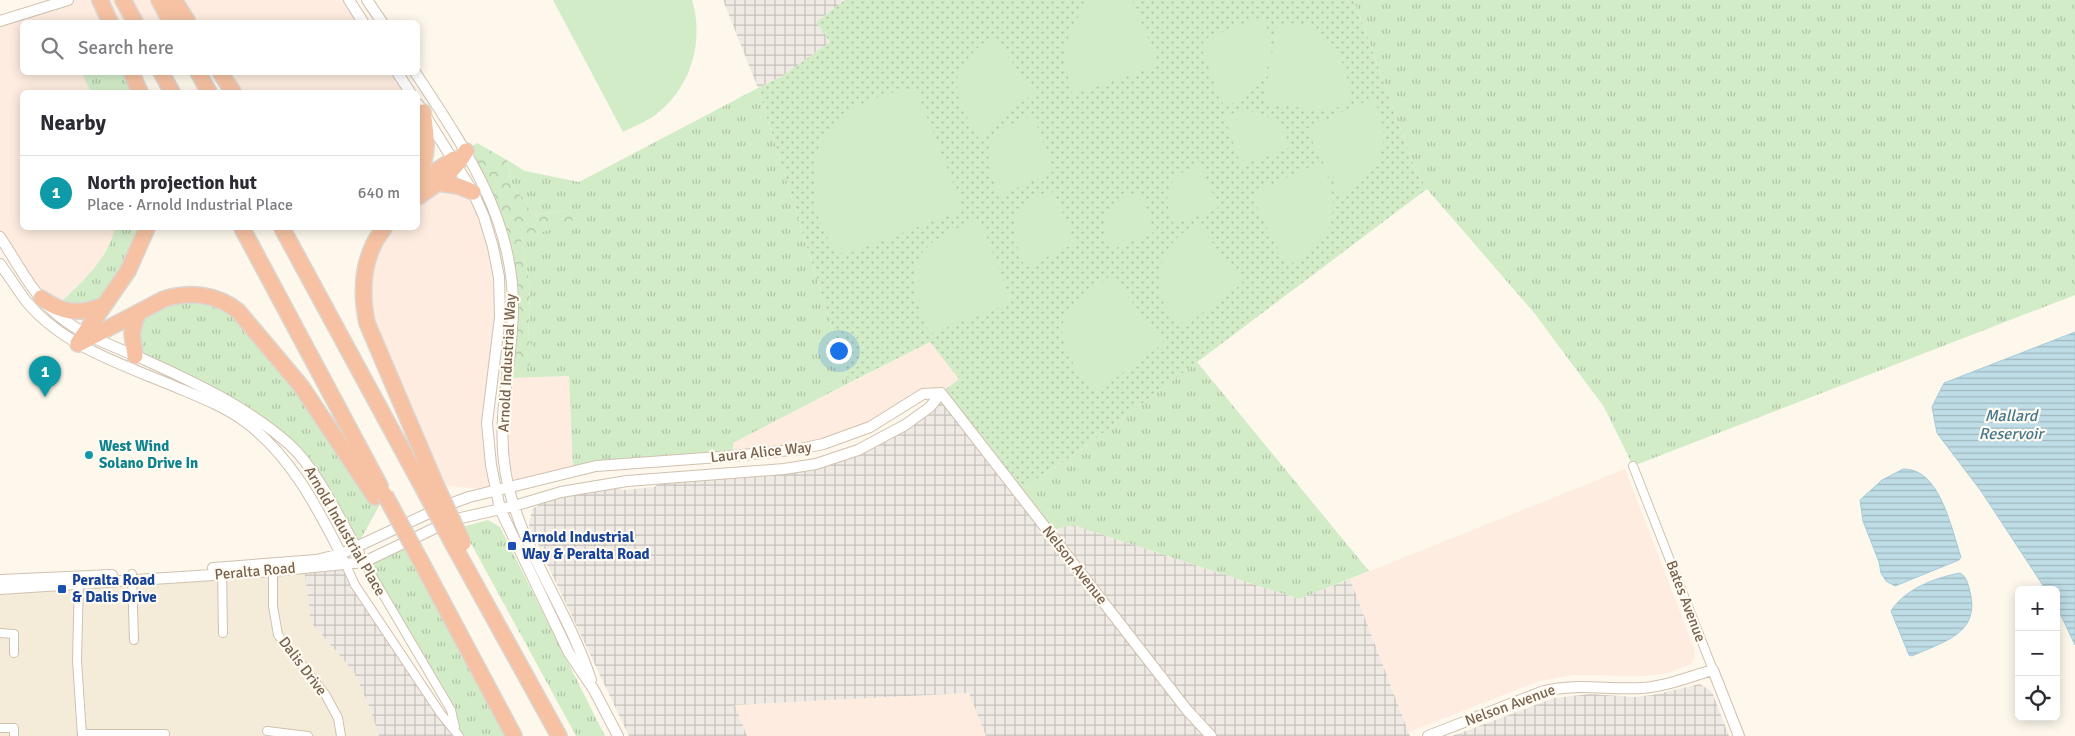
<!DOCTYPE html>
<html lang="en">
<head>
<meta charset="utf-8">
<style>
  :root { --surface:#fff; --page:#f2f2f3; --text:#2b2b33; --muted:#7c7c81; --line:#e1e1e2; --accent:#d93025 }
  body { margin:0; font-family:Signika,sans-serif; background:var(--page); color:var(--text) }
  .controls { position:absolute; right:15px; bottom:15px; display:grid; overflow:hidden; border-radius:8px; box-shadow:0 2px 12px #0003 }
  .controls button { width:45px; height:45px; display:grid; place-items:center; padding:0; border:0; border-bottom:1px solid var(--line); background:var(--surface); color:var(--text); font:25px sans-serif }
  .you { position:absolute; left:838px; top:350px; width:18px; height:18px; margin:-12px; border:4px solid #fff; border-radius:50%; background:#1a73e8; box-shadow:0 0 0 8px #1a73e833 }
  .badge { display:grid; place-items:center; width:32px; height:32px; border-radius:50%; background:var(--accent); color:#fff; font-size:16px; font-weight:700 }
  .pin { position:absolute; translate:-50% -41px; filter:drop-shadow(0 1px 2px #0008) }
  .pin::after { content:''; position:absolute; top:26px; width:18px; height:15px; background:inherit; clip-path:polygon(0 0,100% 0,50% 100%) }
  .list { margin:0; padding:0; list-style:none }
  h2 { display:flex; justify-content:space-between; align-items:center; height:65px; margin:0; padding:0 20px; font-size:21px }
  h2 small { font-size:16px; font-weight:400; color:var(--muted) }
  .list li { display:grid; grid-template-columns:32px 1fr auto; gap:15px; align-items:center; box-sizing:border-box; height:75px; padding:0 20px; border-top:1px solid var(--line) }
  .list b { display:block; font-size:19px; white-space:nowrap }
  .list p { margin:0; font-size:16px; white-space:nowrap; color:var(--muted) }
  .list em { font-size:16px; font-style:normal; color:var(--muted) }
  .icon { flex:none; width:28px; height:28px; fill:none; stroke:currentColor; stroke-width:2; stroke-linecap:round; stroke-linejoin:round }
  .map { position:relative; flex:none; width:2075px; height:736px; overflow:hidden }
  .search { position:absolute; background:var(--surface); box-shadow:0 2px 12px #0003; left:20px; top:20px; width:400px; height:55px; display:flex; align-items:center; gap:12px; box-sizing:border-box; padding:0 18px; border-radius:8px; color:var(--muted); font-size:19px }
  .panel { position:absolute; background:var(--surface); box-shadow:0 2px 12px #0003; left:20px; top:90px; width:400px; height:140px; border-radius:8px }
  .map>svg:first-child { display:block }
  .residential { fill:#f5ebd9 }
  .commercial { fill:#fdecdf }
  .industrial { fill:url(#industrial-grid) }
  .grass { fill:url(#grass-tufts) }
  .forest { fill:url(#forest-crowns) }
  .park { fill:url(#park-dots) }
  .garden { fill:#d3ecc8 }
  .water { fill:url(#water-rules); stroke:#a5cbd9 }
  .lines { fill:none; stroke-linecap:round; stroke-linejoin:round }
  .minor-casing { stroke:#d0c1af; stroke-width:10 }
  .tertiary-casing { stroke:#d0c1af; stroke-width:12 }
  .motorway-casing { stroke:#dcd6d1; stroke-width:18 }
  .minor { stroke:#fff; stroke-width:8 }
  .tertiary { stroke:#fff; stroke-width:10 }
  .motorway { stroke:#f6c2a3; stroke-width:15 }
  .motorway-bridge-casing { stroke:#dcd6d1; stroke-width:18; stroke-linecap:butt }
  .motorway-bridge { stroke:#f6c2a3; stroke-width:15 }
  .culture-dot { fill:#0f9aa8; stroke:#fffbf2; stroke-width:2 }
  .transit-dot { fill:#1a4fb4; stroke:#fffbf2; stroke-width:2 }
  .labels { text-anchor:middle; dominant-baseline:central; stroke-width:4.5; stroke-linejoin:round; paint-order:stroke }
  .street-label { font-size:15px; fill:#79624d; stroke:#fffbf2 }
  .culture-label { font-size:15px; font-weight:bold; fill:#0d838f; stroke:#fffbf2; text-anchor:start }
  .transit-label { font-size:15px; font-weight:bold; fill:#164399; stroke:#fffbf2; text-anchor:start }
  .water-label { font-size:16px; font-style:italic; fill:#46788c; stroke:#fffbf2 }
</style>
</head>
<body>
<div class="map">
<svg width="2075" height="736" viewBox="0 0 2075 736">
  <defs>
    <pattern id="industrial-grid" width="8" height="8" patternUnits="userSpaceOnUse" patternTransform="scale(1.25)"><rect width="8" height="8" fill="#efeae3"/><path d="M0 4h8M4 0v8" fill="none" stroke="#c6c1ba"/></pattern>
    <pattern id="grass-tufts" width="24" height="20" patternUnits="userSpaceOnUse" patternTransform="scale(1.25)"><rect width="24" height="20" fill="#d3ecc8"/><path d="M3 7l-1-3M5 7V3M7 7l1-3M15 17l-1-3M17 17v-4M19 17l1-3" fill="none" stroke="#b0c3a5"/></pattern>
    <pattern id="forest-crowns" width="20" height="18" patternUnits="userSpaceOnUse" patternTransform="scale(1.25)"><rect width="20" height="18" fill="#d3ecc8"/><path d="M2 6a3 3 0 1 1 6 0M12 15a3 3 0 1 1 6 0" fill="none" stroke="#b0c3a5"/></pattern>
    <pattern id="park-dots" width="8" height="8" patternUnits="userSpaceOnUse" patternTransform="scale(1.25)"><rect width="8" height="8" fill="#d3ecc8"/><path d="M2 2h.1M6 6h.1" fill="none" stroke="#b0c3a5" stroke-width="1.8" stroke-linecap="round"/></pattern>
    <pattern id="water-rules" width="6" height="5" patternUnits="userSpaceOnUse" patternTransform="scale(1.25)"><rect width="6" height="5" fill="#bfdde7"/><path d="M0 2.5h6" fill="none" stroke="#a0b7bd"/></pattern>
  </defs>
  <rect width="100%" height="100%" fill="#fdf8eb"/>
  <path class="residential" d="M304,567L311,622L354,672L370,708L379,736H0V589Z"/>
  <path class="commercial" d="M68,0H349L363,22H188L182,13L157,22H22V72L82,73L91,92H22V228H115L112,239L95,269L55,308L41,298L0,237V21Z
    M220,73H397L410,92H233Z
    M438,183L473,192L499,277L491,388L495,490L436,485L362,301L384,228H418V197Z
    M930,342L959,379L941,393L922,394L845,438L733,456V443Z
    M569,376L573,471L508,486L505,378Z
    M1625,469L1694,648L1695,656L1691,664L1668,673L1647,676L1574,675L1539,681L1409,732L1350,579Z
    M970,693L986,736H747L735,705Z"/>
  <path class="industrial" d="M723,0H845L816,22L831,42L781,77L758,88Z
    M941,393L1049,531L1073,525L1299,599L1350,579L1410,736H986L969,693L735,705L747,736H629L529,526L532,509L544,502L575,493L610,487L624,490L654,487L670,476L784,469L873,442Z
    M345,564L459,736H379L370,708L354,672L311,622L304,567Z
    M1700,684L1712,692L1729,736H1452L1554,698L1591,694L1634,697L1653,695Z"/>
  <path class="grass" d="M1354,0H2075V295L1633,466L1604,407L1535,314L1427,189L1415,169Z
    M82,73H131L140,92H91Z
    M758,88L849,383L733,443V456L573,471L569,376L505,378L508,365L535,352L528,338L530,286L521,238L542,230L565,210L533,215L523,198L513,188L507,160L525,171L579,182Z
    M115,228H147L102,306L55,308C79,284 107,262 115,228Z
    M164,299L228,303L385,495L356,548L310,468L265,424L135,356L137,314Z
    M1197,362L1369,571L1299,599L1073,525L1049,531L1017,492L1079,451Z
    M488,520L500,527L605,736H576L462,527Z
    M407,542L516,736H459L451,710L364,562Z"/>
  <path class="forest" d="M477,143L507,160L513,188L523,198L533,215L565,210L575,216L570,224L521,238L530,286L528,338L535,352L529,366L508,365L513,306L500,226L466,151Z"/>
  <path class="park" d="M845,0H1354L1415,169L1427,189L1079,451L1017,492L941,393L959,379L930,342L849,383L758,88L781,77L830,42L816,22Z"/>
  <path class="garden" d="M553,0H692C705,42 690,90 654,116C645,122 633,127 623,132Z
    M1092,0H1132L1157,60L1155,66L1073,95C1060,58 1063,28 1092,0Z
    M1264,16C1277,60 1270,89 1224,107L1201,47L1205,39Z
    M1295,23C1332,28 1354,71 1348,106L1318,110L1267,103L1264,99L1277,26Z
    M992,36L1035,92L978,138C951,88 944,74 992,36Z
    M916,89L961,203L957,212L845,255C824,241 815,217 814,193C814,179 814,164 818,151C827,112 882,91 916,89Z
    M1373,98C1395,141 1382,172 1341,197L1306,129Z
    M1245,111C1268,113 1284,124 1290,147L1241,166L1224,115Z
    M1033,115L1054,171L999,196C980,150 984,132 1033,115Z
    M1318,163C1329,175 1332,185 1333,202C1334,236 1314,251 1286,266L1253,199L1256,192Z
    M1200,165L1219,207L1174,225C1161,193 1166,176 1200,165Z
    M1141,191L1154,232L1111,250C1095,219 1110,199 1141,191Z
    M1054,192L1075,243L1025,268C1009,230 1004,201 1054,192Z
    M980,219L1010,298L1008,304L930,334C898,267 913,243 980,219Z
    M1198,224L1243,283L1185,326C1178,319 1170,313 1165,306C1152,284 1161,253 1178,237C1184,231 1192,228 1198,224Z
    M1111,275L1164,343L1095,393C1079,372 1061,352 1062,324L1077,302Z"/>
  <path class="water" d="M2075,332V645L2056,605V590H2046L1981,491L1937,433L1932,407L1944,383Z
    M1903,469C1940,468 1951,528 1961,557L1959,560L1895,586L1886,581L1881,573L1879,562L1863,521L1860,500L1882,480Z
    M1960,573C1967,577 1968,584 1970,592C1981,634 1942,642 1912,656L1909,655L1891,611C1905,589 1934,578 1960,573Z"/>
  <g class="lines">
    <g class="minor-casing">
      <path id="minor" d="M1633,466L1713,670
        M341,554L355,585L441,714L459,736
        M364,562L451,710L455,727
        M273,566V606L278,635L325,694L338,718L341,736
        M222,569L223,633
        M132,574L134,640
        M79,579L77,660L82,736
        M0,633L14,634V653
        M0,728H14V736
        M267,731L308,736
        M82,734H165"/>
    </g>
    <g class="tertiary-casing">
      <path id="tertiary" d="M349,0L363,22
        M367,0L382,22
        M0,21L68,0
        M397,72L410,92
        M415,72C462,144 513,216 513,305C513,369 493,420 508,485C524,553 569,613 591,680
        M418,104L473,192L484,217L493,247L499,277L500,317L487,423L491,465L500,509L569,653L594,690L618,736
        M0,237C16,261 31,291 53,311C78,334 111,345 143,359C194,382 247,407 289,444C317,469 340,520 359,553
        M0,264C9,276 17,289 26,301C64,347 124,365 176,387C200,397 226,407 247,423C291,457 316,505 341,554
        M941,393L1187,710L1211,736
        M213,568L316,560L341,554L442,507L469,497L596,466L733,456L800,449L823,444L870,427L923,394L941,393
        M0,580L112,575
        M0,589L273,571L364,562L452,520L514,506L561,492L627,481L784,469L816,464L858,450L905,425L930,407L941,393
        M1428,736L1544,691C1577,683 1608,690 1641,688C1665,687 1691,676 1713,670L1739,736"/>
    </g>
    <g class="motorway-casing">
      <path id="motorway" d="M100,0L110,22
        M123,0L135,22
        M159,0L171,22
        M174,0L188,22
        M131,72L140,92
        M161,72L172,92
        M198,72L209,92
        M220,72L233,92
        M418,177C429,155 427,136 423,112
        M418,183L454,159
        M438,183L458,186L473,192
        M418,197C437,184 454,172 466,151
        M242,228L380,486
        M282,228L423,488
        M384,228C362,256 360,289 367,323L436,485
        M41,298C62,313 78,315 102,306
        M78,343L128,271L147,228
        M78,344L164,299C190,291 217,294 238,311L301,386L375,497
        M135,356L132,333L137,314
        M454,546L559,736
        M419,558L514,736"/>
    </g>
    <use href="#minor" class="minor"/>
    <use href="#tertiary" class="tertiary"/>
    <use href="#motorway" class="motorway"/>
    <g class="motorway-bridge-casing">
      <path id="motorway-bridge" d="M436,485L463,543
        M423,488L454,546
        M385,495L419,558"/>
    </g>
    <use href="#motorway-bridge" class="motorway-bridge"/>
  </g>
  <circle class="culture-dot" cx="89" cy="455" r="5"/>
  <g class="transit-dot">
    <rect x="507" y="541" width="10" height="10" rx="2.5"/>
    <rect x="57" y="584" width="10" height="10" rx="2.5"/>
  </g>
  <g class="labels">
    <g class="street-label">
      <text transform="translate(507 363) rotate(-87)">Arnold Industrial Way</text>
      <text transform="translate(761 452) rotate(-6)">Laura Alice Way</text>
      <text transform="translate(345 531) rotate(60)">Arnold Industrial Place</text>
      <text transform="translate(1075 565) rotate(52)">Nelson Avenue</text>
      <text transform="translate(255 571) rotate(-5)">Peralta Road</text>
      <text transform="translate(1686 601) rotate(69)">Bates Avenue</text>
      <text transform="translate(303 666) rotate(53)">Dalis Drive</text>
      <text transform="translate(1510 705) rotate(-20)">Nelson Avenue</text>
    </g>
    <g class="culture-label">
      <text x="99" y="446">West Wind<tspan x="99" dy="17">Solano Drive In</tspan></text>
    </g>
    <g class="transit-label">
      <text x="522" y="537">Arnold Industrial<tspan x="522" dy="17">Way &amp; Peralta Road</tspan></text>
      <text x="72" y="580">Peralta Road<tspan x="72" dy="17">&amp; Dalis Drive</tspan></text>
    </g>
    <g class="water-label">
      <text x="2011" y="416">Mallard<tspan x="2011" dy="18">Reservoir</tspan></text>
    </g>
  </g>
</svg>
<div class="controls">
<button>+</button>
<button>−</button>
<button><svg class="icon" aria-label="locate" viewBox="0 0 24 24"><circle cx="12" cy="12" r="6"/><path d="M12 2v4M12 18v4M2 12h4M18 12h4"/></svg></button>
</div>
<div class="you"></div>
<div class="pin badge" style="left:45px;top:397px;background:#0f9aa8">1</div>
<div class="search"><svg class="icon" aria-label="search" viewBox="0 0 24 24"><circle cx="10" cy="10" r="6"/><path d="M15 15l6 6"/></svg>Search here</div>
<section class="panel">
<h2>Nearby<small></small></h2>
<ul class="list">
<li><span class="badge" style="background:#0f9aa8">1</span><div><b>North projection hut</b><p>Place · Arnold Industrial Place</p></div><em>640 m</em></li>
</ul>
</section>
</div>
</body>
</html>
